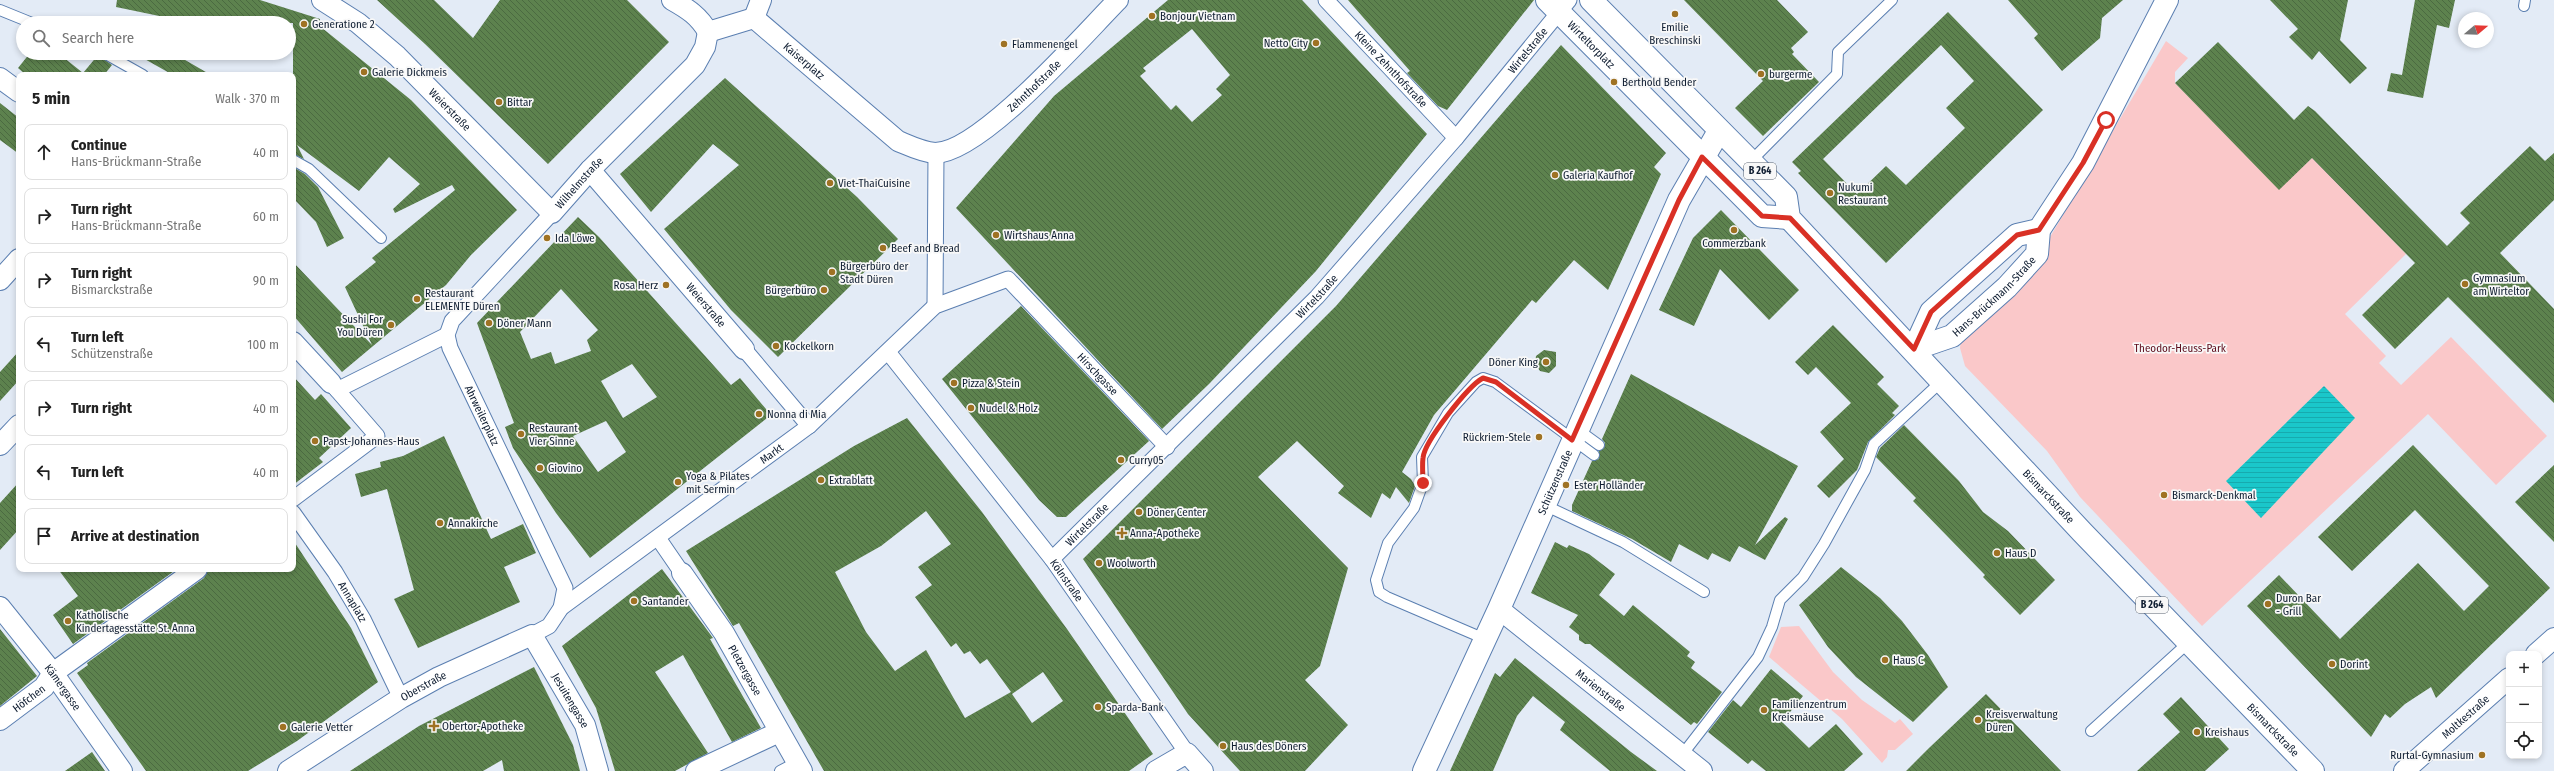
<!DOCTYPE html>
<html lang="en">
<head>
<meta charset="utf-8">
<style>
  :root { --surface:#fff; --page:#f6f6f6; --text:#222; --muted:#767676; --line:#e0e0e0 }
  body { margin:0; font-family:"Fira Sans Condensed",sans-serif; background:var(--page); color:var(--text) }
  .controls { position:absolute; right:12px; bottom:12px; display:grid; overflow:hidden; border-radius:8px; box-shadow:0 2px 6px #0003 }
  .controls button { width:36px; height:36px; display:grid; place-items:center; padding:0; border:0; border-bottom:1px solid var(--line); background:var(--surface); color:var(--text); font:20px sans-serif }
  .compass { position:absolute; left:2458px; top:12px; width:36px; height:36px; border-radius:50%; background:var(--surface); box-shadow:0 2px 6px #0003; rotate:71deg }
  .stop { position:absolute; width:12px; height:12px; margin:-9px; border:3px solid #d93025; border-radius:50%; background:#fff }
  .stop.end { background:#d93025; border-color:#fff; box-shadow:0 1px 4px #0008 }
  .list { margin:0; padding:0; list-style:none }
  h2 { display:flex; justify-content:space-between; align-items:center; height:52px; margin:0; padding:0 16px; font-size:17px }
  h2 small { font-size:13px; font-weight:400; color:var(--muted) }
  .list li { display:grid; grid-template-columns:26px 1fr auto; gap:12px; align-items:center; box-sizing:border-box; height:56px; margin:0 8px 8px; padding:0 8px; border:1px solid var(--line); border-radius:8px }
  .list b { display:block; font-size:15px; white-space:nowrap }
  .list p { margin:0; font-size:13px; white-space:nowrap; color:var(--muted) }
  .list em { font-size:13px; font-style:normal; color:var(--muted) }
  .icon { flex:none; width:22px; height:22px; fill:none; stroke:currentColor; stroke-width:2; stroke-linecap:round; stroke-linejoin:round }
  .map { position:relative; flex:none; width:2554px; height:771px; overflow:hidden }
  .search { position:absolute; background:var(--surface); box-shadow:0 2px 6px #0003; left:16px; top:16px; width:280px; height:44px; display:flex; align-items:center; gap:10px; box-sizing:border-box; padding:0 14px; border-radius:22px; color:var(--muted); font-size:15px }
  .panel { position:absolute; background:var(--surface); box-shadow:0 2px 6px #0003; left:16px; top:72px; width:280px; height:500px; border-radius:8px }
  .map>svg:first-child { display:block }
  .park { fill:#fac8c9 }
  .water { fill:url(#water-rules) }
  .building { fill:url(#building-back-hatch); fill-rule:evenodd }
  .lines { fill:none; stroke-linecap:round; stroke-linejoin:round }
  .service-casing { stroke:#5b7fb1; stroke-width:12 }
  .pedestrian-casing { stroke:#5b7fb1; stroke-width:17 }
  .minor-casing { stroke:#5b7fb1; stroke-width:22 }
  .tertiary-casing { stroke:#5b7fb1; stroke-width:24 }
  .primary-casing { stroke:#5b7fb1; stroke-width:24 }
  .service { stroke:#fff; stroke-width:10 }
  .pedestrian { stroke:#fff; stroke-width:15 }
  .minor { stroke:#fff; stroke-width:20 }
  .tertiary { stroke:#fff; stroke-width:22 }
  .primary { stroke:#fff; stroke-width:22 }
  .route { stroke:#d93025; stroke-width:5 }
  .poi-dot { fill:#9f7223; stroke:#f8f8f8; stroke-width:1.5 }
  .labels { text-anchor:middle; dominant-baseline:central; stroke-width:3.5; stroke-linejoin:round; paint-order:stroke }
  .shield { fill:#f8f8f8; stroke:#555f6d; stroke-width:1 }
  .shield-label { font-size:10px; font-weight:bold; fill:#0f1d31 }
  .poi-label { font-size:11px; fill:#0f1d31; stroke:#f8f8f8; text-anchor:start }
  .street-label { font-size:11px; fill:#0f1d31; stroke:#f8f8f8 }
  .park-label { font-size:11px; fill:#5e0e1d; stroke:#f8f8f8 }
</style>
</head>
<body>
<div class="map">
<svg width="2554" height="771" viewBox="0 0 2554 771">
  <defs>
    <pattern id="water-rules" width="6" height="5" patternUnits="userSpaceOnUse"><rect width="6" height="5" fill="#1ac7ca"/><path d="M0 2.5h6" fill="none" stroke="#17aaae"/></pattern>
    <pattern id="building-back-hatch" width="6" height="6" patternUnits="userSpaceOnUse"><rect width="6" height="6" fill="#5d824e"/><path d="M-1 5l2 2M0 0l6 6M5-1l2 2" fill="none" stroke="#4b6a41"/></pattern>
  </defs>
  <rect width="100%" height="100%" fill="#e3ebf6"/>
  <path class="park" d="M2166,41L2188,58L2175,72V83L2279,189L2312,158L2406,254L2345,314L2386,356L2379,363L2401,385L2451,337L2547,436L2496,485L2428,414L2202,626L2080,497L2047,451L1965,366L1960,348L1961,339L2040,254Z
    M1799,626L1833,672L1862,700L1895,723L1900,719L1913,734L1895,750H1888L1887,757L1882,763L1842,719L1769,657L1781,627Z"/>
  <path class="water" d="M2324,386L2355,418L2261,518L2226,481Z"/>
  <path class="building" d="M117,0H260L320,19L319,23H316L411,100L517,210L471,255L446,285L342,372L293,315V262L372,345L345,287L376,262L372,258L455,190L452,185L395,213L393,209L420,184L389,157L359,191L297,145L304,159L293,154V23H193L116,7Z
    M377,0H434L473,38L500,0H627L669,42L548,164L425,44Z
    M1168,0H1302L1427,134L1316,271L1209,384L1162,429L956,208L1054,96ZM1192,29L1230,75L1216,89L1222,95L1192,122L1176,105L1171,110L1140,76L1146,71L1143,68Z
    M1348,0H1534L1447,110L1438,106L1407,73L1410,71Z
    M1684,0H1777L1808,32L1791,48L1794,52L1792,54L1819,82L1763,136L1735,108L1763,81Z
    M2008,0H2123L2102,18L2100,38L2062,71L2034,38L2038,34Z
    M2270,0H2348L2340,40L2367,68L2350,84L2319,51L2312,60L2289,37L2298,29Z
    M2415,0H2455L2449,28L2437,25L2423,98L2387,91L2391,73L2402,75Z
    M1948,12L2043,110L1886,263L1798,173L1801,171L1792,162ZM1941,45L1974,81L1946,108L1965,128L1906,185L1886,166L1857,194L1823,159Z
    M2218,42L2294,120L2308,106L2315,111L2447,246L2470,223L2460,213L2530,146L2545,161L2554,153V200L2500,253L2554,309V403L2448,297L2395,349L2362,315L2415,263L2312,158L2279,190L2175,83Z
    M1561,45L1666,153L1654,167L1661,174L1608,290L1574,260L1536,303L1532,300L1434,415L1402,472L1411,479L1415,486L1409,503L1396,487L1390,499L1382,493L1371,518L1338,493L1344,486L1297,441L1258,477L1348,568L1320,666L1305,680L1348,725L1305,771H1240L1188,714L1083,559L1336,306Z
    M30,53H58L83,73L98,55L112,65L104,75H26L18,68Z
    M134,53H173L211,75H173Z
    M725,78L857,197L898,239L778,357L731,310L664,229L739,165L713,144L651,212L620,174Z
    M0,103L19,118V154L0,140Z
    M293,167L305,174L318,187L344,238L327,247L316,222L293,198Z
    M1721,210L1799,290L1769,320L1720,269L1694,326L1659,310L1693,238Z
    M578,217L599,237L731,385L740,378L771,415L590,558L556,513L513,448L505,427L514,423L477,323ZM561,289L598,330L587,340L591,351L555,364L551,352L531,359L520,332ZM632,364L657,397L623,418L601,381ZM606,421L626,452L598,472L573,436Z
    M1021,306L1149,441L1066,517H1057L1039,500L942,379Z
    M1833,325L1884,377L1877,384L1899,406L1892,413L1895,415L1868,442L1857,470L1829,498L1817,486L1844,459L1820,432L1851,403L1816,367L1808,375L1795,362Z
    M1544,350L1556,352V366L1549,373L1540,371L1535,364L1536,356Z
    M19,351V380L0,401V372Z
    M1631,374L1798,466L1755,545L1785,517L1788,519L1765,560L1739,546L1730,562L1712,553L1708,560L1679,544L1671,562L1632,539L1572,511V505L1592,461L1599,459V451L1604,448L1605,443L1602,439Z
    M293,376L315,400L321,394L351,428L319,458L323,462L293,485Z
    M907,418L982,512L1067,629L1153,754L1129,771H824L739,623L733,626L686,551L854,446ZM926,511L951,544L918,567L932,585L915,597L951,647L956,643L964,654L970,651L980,664L987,659L1011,692L965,718L926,650L895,671L866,632L835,572L881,546ZM1043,672L1063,701L1032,723L1012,694Z
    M1904,425L1959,481L1983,512L2008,531L2055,580L2020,615L1983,577L1985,575L1913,501L1916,498L1876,457L1880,448Z
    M444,436L491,539L523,524L536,553L504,567L520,602L418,648L394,599L414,590L387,489L361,497L355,474L381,467L380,462L403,456Z
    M2413,445L2550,588L2436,698L2431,687L2405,704L2390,718L2385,714L2371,737L2247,606L2279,575L2340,639L2418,563L2464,611L2489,586L2415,510L2352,571L2318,537Z
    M2554,465V542L2515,502Z
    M19,482V529L0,550V503Z
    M293,540L351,628L378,682L297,741L248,771H146L77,673L88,665L87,663L204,578L208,569H293Z
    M1555,542L1567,548L1569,545L1589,554L1615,574L1599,595L1624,616L1633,605L1690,652L1687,656L1695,662L1691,668L1722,692L1697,724L1694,722L1691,725L1590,644H1585L1579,640V635L1569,627L1578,615L1531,593Z
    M1841,567L1880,598L1902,621L1928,655L1948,687L1913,722L1856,677L1828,647L1799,605Z
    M58,569H177L73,644L53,615L78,596Z
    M662,569L713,638L710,639L761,728L732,742L683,655L655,672L708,753L675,771H615L596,708L562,646Z
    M0,629L37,676L0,706Z
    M1515,658L1631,752L1657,771H1610L1560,730L1565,722L1533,696L1517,716L1493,771H1450L1495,673L1500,677Z
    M534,667L573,745L580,771H504L502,760L483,771H350L419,726Z
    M1771,669L1803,696L1782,722L1809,748L1836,724L1863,754L1844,771H1766L1752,760L1748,764L1708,732L1733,700L1741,707Z
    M1986,694L2061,771H1906L1929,748Z
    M2181,697L2229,749L2205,771H2137L2180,732L2163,714Z
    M92,752L105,771H65Z"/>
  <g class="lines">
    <g class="service-casing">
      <path id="service" d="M2524,6L2525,0
        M0,10L32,23
        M104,53L143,75
        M293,160L309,169L381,238
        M1750,162L1837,74L1838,52L1892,0
        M1577,429L1599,445
        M1544,505L1623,542L1704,592
        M1485,639L1387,597L1379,592L1376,580L1388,543L1414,508L1423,483L1422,457L1448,413L1476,382L1483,378L1495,382L1594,455
        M2091,731L2188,643
        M1682,755L1758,657L1772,627L1780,600L1803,577L1824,544L1865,470L1874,444L1943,380
        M780,771L797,762"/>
    </g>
    <g class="pedestrian-casing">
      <g id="pedestrian">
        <path id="s1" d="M1326,0L1456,138"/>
        <path id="s2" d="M552,213L452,321L447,335L450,348L565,588L561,608"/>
        <path d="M935,306L936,153"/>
        <path d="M744,349L809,426"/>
        <path id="s3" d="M888,352L1052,559L1187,753"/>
        <path d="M337,390L447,335"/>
        <path d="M293,499L377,436L331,383"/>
        <path id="s4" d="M293,513L335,572L363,619L401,698"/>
        <path d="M658,538L682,573"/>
        <path id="s5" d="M1052,559L1317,297L1456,138L1569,0"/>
        <path id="s6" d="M532,635L549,626L561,608L809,426L935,306L1008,279L1167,447"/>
      </g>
    </g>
    <g class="minor-casing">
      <g id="minor">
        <path id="s7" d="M322,0L358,23L397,56L552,213L590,170L695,65L705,47L708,32"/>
        <path d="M672,0C688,9 699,16 708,32"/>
        <path id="s8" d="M754,18L898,141C910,146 922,152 935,153C981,153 1084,34 1118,0"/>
        <path d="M754,18L761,0"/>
        <path d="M708,32L754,18"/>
        <path d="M0,78L19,92"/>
        <path id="s9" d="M590,170L744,349"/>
        <path d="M0,280L19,259"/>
        <path d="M293,342L331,383"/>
        <path d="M0,445L19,425"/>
        <path id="s10" d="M682,573L724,633L802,771"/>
        <path id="s11" d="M0,607L53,673L122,771"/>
        <path id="s12" d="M1499,609L1702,771"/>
        <path d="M2536,654L2554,638"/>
        <path id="s13" d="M0,720L44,687L53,673L197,569"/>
        <path id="s14" d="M288,771L401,698L439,677L532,635L585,725L598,771"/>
        <path d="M696,771L779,732"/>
        <path d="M1156,771L1187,753L1203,771"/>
        <path id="s15" d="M2404,771L2509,678"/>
      </g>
    </g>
    <g class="tertiary-casing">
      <g id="tertiary">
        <path id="s16" d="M1914,349L1952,336L2007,287L2037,254L2039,230L2083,163L2167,0"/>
        <path d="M1914,349L1931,312L1941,303L2017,235L2039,230"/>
        <path id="s17" d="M1424,771L1499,609L1679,200L1719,131"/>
      </g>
    </g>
    <g class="primary-casing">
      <g id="primary">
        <path id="s18" d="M1547,0L1762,216L1789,218"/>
        <path id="s19" d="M1591,0L1786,197L1789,218L2082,532L2313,771"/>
      </g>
    </g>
    <use href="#service" class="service"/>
    <use href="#pedestrian" class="pedestrian"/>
    <use href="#minor" class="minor"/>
    <use href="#tertiary" class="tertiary"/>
    <use href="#primary" class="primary"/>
  </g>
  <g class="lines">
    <path class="route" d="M1423,483C1423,475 1422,466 1423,458C1424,442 1468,386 1483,378L1496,382L1572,440L1679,200L1702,157L1762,216L1790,218L1914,349L1931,312L1941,303L2017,235L2039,230L2083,163L2106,120"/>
  </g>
  <g class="poi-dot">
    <circle cx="1675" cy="14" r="4"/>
    <circle cx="1152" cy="16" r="4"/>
    <circle cx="304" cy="24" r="4"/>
    <circle cx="1316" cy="43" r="4"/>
    <circle cx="1004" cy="44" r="4"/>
    <circle cx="364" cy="72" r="4"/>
    <circle cx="1761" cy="74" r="4"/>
    <circle cx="1614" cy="82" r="4"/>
    <circle cx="499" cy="102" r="4"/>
    <circle cx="1555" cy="175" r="4"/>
    <circle cx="830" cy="183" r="4"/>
    <circle cx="1830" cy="193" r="4"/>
    <circle cx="1734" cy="230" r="4"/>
    <circle cx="996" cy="235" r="4"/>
    <circle cx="547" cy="238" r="4"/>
    <circle cx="883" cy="248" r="4"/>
    <circle cx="832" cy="272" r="4"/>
    <circle cx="2465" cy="284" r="4"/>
    <circle cx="666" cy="285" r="4"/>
    <circle cx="824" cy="290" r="4"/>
    <circle cx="417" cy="299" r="4"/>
    <circle cx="489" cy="323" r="4"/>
    <circle cx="391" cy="325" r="4"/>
    <circle cx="776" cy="346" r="4"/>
    <circle cx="1546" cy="362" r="4"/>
    <circle cx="954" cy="383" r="4"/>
    <circle cx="971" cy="408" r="4"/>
    <circle cx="759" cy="414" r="4"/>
    <circle cx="521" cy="434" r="4"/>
    <circle cx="1539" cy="437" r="4"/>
    <circle cx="315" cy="441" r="4"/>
    <circle cx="1121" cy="460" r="4"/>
    <circle cx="540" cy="468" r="4"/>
    <circle cx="821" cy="480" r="4"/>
    <circle cx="678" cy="482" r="4"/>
    <circle cx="1566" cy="485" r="4"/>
    <circle cx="2164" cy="495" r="4"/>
    <circle cx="1139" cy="512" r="4"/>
    <circle cx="440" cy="523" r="4"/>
    <path d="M1120 527h4v4h4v4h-4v4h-4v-4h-4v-4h4z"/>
    <circle cx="1997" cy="553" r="4"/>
    <circle cx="1099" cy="563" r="4"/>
    <circle cx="634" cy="601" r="4"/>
    <circle cx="2268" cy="604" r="4"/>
    <circle cx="68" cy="621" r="4"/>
    <circle cx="1885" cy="660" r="4"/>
    <circle cx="2332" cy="664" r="4"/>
    <circle cx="1098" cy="707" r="4"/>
    <circle cx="1764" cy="710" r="4"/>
    <circle cx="1978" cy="720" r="4"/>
    <path d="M432 720h4v4h4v4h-4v4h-4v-4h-4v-4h4z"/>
    <circle cx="283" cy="727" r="4"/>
    <circle cx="2197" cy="732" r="4"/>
    <circle cx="1223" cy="746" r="4"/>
    <circle cx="2482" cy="755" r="4"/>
  </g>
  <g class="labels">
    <g class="shield">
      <rect x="1744" y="163" width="32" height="16" rx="3"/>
      <rect x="2136" y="597" width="32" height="16" rx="3"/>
    </g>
    <g class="shield-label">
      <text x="1760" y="171">B 264</text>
      <text x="2152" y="605">B 264</text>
    </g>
    <g class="poi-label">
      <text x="1160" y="16">Bonjour Vietnam</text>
      <text x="312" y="24">Generatione 2</text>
      <text x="1675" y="27" text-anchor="middle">Emilie<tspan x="1675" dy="13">Breschinski</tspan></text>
      <text x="1308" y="43" text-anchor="end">Netto City</text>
      <text x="1012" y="44">Flammenengel</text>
      <text x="372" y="72">Galerie Dickmeis</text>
      <text x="1769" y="74">burgerme</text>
      <text x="1622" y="82">Berthold Bender</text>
      <text x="507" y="102">Bittar</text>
      <text x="1563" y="175">Galeria Kaufhof</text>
      <text x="838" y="183">Viet-ThaiCuisine</text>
      <text x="1838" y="187">Nukumi<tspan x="1838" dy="13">Restaurant</tspan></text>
      <text x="1004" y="235">Wirtshaus Anna</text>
      <text x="555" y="238">Ida Löwe</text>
      <text x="1734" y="243" text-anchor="middle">Commerzbank</text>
      <text x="891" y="248">Beef and Bread</text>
      <text x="840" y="266">Bürgerbüro der<tspan x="840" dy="13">Stadt Düren</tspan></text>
      <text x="2473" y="278">Gymnasium<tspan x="2473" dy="13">am Wirteltor</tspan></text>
      <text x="658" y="285" text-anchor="end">Rosa Herz</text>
      <text x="816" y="290" text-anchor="end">Bürgerbüro</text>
      <text x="425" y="293">Restaurant<tspan x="425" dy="13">ELEMENTE Düren</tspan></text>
      <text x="383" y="319" text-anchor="end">Sushi For<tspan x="383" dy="13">You Düren</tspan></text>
      <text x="497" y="323">Döner Mann</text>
      <text x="784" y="346">Kockelkorn</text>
      <text x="1538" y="362" text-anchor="end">Döner King</text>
      <text x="962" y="383">Pizza &amp; Stein</text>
      <text x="979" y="408">Nudel &amp; Holz</text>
      <text x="767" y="414">Nonna di Mia</text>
      <text x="529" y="428">Restaurant<tspan x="529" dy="13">Vier Sinne</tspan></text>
      <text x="1531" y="437" text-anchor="end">Rückriem-Stele</text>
      <text x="323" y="441">Papst-Johannes-Haus</text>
      <text x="1129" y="460">Curry05</text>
      <text x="548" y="468">Giovino</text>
      <text x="686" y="476">Yoga &amp; Pilates<tspan x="686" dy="13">mit Sermin</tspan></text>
      <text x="829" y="480">Extrablatt</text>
      <text x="1574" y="485">Ester Holländer</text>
      <text x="2172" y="495">Bismarck-Denkmal</text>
      <text x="1147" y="512">Döner Center</text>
      <text x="448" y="523">Annakirche</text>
      <text x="1130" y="533">Anna-Apotheke</text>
      <text x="2005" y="553">Haus D</text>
      <text x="1107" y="563">Woolworth</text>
      <text x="2276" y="598">Duron Bar<tspan x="2276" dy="13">- Grill</tspan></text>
      <text x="642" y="601">Santander</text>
      <text x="76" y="615">Katholische<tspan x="76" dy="13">Kindertagesstätte St. Anna</tspan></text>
      <text x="1893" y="660">Haus C</text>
      <text x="2340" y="664">Dorint</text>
      <text x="1772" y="704">Familienzentrum<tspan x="1772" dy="13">Kreismäuse</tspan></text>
      <text x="1106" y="707">Sparda-Bank</text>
      <text x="1986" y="714">Kreisverwaltung<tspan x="1986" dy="13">Düren</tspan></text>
      <text x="442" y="726">Obertor-Apotheke</text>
      <text x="291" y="727">Galerie Vetter</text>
      <text x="2205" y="732">Kreishaus</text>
      <text x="1231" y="746">Haus des Döners</text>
      <text x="2474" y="755" text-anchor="end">Rurtal-Gymnasium</text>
    </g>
    <g class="street-label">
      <text stroke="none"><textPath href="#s18" startOffset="63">Wirteltorplatz</textPath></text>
      <text stroke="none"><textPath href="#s5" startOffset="697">Wirtelstraße</textPath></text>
      <text stroke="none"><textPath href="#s8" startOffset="66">Kaiserplatz</textPath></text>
      <text stroke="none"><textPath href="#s1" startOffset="95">Kleine Zehnthofstraße</textPath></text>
      <text stroke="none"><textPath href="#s8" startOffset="350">Zehnthofstraße</textPath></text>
      <text stroke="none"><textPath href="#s7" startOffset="169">Weierstraße</textPath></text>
      <text stroke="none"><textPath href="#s7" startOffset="355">Wilhelmstraße</textPath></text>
      <text stroke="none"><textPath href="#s16" startOffset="98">Hans-Brückmann-Straße</textPath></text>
      <text stroke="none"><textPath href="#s5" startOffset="373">Wirtelstraße</textPath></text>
      <text stroke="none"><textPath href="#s9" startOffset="178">Weierstraße</textPath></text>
      <text stroke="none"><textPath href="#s6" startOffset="731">Hirschgasse</textPath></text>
      <text stroke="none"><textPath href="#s2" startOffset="250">Ahrweilerplatz</textPath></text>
      <text stroke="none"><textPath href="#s6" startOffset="302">Markt</textPath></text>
      <text stroke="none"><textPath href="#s17" startOffset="317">Schützenstraße</textPath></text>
      <text stroke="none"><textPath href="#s19" startOffset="679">Bismarckstraße</textPath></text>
      <text stroke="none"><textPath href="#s5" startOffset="49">Wirtelstraße</textPath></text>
      <text stroke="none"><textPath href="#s3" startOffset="290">Kölnstraße</textPath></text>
      <text stroke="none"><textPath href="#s4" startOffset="107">Annaplatz</textPath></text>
      <text stroke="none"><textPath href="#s10" startOffset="116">Pletzergasse</textPath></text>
      <text stroke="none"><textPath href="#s14" startOffset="160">Oberstraße</textPath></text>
      <text stroke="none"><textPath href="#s11" startOffset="102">Kämergasse</textPath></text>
      <text stroke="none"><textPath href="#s12" startOffset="130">Marienstraße</textPath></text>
      <text stroke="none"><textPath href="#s13" startOffset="36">Höfchen</textPath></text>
      <text stroke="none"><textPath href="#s14" startOffset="356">Jesuitengasse</textPath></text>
      <text stroke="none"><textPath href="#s15" startOffset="82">Moltkestraße</textPath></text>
      <text stroke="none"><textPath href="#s19" startOffset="1003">Bismarckstraße</textPath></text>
    </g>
    <g class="park-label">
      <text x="2180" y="348">Theodor-Heuss-Park</text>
    </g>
  </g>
</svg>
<div class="controls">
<button>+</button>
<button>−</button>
<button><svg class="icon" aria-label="locate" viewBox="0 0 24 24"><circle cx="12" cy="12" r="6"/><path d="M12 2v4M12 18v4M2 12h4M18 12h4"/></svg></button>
</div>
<svg class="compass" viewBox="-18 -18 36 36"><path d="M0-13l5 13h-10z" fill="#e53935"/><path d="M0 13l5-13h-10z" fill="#767676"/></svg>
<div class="stop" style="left:2106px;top:120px"></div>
<div class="stop end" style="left:1423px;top:483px"></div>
<div class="search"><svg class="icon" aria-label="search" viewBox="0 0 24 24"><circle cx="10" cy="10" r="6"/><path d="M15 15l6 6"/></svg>Search here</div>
<section class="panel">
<h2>5 min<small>Walk · 370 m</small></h2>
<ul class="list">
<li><svg class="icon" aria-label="ahead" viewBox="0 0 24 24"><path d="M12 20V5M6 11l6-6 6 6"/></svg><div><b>Continue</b><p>Hans-Brückmann-Straße</p></div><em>40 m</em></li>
<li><svg class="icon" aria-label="right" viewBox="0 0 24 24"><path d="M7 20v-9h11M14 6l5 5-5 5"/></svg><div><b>Turn right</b><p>Hans-Brückmann-Straße</p></div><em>60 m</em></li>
<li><svg class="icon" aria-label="right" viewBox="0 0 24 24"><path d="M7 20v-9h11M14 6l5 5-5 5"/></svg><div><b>Turn right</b><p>Bismarckstraße</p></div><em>90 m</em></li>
<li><svg class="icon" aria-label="left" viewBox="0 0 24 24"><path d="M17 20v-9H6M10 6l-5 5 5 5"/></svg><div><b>Turn left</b><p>Schützenstraße</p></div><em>100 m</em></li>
<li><svg class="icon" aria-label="right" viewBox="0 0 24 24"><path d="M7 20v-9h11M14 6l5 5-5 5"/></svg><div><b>Turn right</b></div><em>40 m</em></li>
<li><svg class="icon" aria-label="left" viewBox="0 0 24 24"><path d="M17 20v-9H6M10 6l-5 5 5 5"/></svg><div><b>Turn left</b></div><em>40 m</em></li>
<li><svg class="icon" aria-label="arrive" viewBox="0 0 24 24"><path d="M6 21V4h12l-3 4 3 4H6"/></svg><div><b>Arrive at destination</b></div></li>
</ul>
</section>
</div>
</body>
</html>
